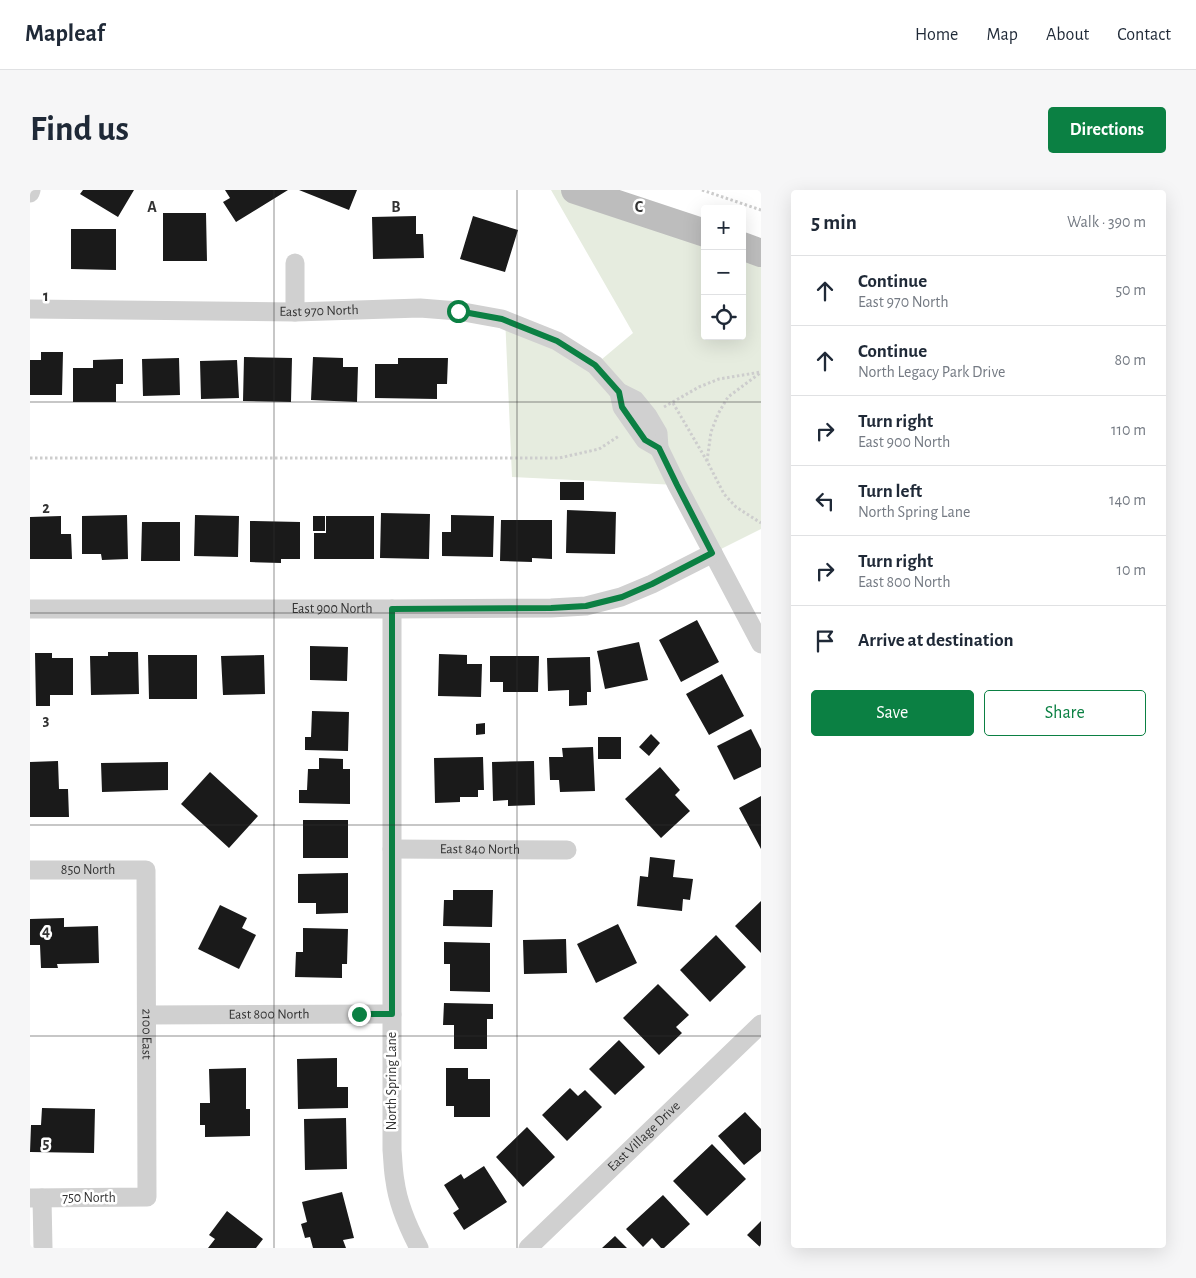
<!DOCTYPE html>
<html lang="en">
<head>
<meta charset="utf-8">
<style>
  :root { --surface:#fff; --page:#f6f6f7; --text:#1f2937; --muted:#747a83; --line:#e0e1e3; --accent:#0b8043 }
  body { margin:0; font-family:"Alegreya Sans",sans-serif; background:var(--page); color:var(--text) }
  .controls { position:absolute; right:15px; top:15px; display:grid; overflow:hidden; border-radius:5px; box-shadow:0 5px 20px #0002 }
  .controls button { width:45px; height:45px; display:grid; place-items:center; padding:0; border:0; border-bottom:1px solid var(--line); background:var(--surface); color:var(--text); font:25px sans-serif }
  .stop { position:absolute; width:15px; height:15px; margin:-11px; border:4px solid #0b8043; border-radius:50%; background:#fff }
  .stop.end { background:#0b8043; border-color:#fff; box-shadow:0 1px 5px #0008 }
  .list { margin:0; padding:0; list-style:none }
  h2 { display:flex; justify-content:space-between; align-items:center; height:65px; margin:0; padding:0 20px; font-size:21px }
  h2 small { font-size:16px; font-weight:400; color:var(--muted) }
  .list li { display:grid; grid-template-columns:32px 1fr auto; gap:15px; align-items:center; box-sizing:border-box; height:70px; padding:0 20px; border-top:1px solid var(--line) }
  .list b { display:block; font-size:19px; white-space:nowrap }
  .list p { margin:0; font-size:16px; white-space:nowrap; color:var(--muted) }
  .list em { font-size:16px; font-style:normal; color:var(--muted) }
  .actions { display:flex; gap:10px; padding:15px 20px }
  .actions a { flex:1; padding:11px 0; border:1px solid var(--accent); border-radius:5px; text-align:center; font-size:18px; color:var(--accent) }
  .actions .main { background:var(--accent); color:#fff }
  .icon { flex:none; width:28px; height:28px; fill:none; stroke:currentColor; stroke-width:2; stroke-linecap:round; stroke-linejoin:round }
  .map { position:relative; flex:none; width:731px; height:1058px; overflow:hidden; border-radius:5px }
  header { display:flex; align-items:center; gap:30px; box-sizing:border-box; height:70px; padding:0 25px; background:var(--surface); border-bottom:1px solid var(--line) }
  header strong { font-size:24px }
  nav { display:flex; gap:28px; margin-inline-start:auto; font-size:18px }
  .intro { display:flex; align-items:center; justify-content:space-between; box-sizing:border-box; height:120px; padding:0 30px }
  h1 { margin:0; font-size:35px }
  .button { padding:12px 22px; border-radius:5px; background:var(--accent); color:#fff; font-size:18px; font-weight:700 }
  main { display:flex; gap:30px; padding:0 30px }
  aside { flex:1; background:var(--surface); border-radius:5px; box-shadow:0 5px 20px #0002 }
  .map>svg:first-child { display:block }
  .green { fill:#e6ecdf }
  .building { fill:#1a1a1a }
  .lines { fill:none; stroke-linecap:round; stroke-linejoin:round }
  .path { stroke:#cdcdcd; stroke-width:3; stroke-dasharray:2.5 2.5; stroke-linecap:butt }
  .street { stroke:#d0d0d0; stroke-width:19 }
  .secondary { stroke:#bdbdbd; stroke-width:28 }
  .route { stroke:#0b8043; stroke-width:6 }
  .grid { fill:none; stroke:#333; stroke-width:1; stroke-opacity:0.55 }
  .labels { text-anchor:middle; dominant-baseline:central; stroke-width:5; stroke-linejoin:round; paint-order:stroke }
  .street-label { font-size:14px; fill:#333; stroke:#fff }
  .grid-label { font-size:16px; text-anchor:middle; font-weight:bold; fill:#333; stroke:#fff; stroke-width:5; stroke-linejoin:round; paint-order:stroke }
</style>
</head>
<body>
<header>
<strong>Mapleaf</strong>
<nav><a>Home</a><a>Map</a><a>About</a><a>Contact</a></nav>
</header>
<div class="intro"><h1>Find us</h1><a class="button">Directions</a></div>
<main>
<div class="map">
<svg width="731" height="1058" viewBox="0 0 731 1058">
  <rect width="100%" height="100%" fill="#fff"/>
  <path class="green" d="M521,0H544L675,43V146H712V56L731,63V339L683,363L647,295L482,287L475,126L565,175L603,143Z"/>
  <path class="building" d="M53,0H104L88,27L50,4Z
    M195,0H258L206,32L193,12L200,8Z
    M269,0H327L319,20Z
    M133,23H176L177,71H133Z
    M386,26V44H393L394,68L343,69L342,27Z
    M443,26L488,40L475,82L430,69Z
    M41,39H86V80L41,79Z
    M11,162H33L32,205H0V170H11Z
    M214,167L262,168L261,212L213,211Z
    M283,167L313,168V177H328L327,212L281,210Z
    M149,168L150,205L113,206L112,169Z
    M368,168H418L417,194H407V209L345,208V174H368Z
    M93,169V194H86V212H43V178H63V170Z
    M207,170L209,208L171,209L170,171Z
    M530,292H554V310H530Z
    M537,320L586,322L585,364L536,363Z
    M351,323L400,324L399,369L350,368Z
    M97,325L98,369L72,370L71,364H52V326Z
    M165,325L209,326L208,367L164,366Z
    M421,325L464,326L463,367L412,366V342H421Z
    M31,326V344H41L42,369H0V327Z
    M283,326H295V341H283Z
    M296,326H344V369H284V343H296Z
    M471,330H522V369L502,368V372L470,371Z
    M220,331L270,332V369H251V373L220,372Z
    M112,332H150V371H111Z
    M667,430L689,472L651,492L629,450Z
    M609,452L618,490L575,499L567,461Z
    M280,456L318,457L317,491L280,490Z
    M78,462H108L109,504L61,505L60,466H78Z
    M5,463H22V468H43V505H20V516H6Z
    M409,464L437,465V474H452L451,507L408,506Z
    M118,465H167V509H119Z
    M234,465L235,504L193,505L191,466Z
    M460,466H509L508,502H473V492H460Z
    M560,467L561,502H557V515L539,516V500L518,501L517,468Z
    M692,484L714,526L679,545L656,504Z
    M282,521L319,522L318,561L275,560V547H281Z
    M455,533V544L446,545V534Z
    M721,539L731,559V577L704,590L687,556Z
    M621,544L630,553L619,566L609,557Z
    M568,547H591V569H568Z
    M563,557L565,601L530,602L529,590H520L519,567H533L532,558Z
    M453,567L454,600H448V607H430V612L405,613L404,568Z
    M289,568L313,569V579H320V614L269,613V600H277L278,579H289Z
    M28,571L29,599H38L39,627H0V572Z
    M504,571L505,615L478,616V610L463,611L462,572Z
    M138,572V600L72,602L71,573Z
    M630,577L650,600L645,605L660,621L631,648L595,609Z
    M180,582L228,626L199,658L151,614Z
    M731,606V659L709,618Z
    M273,630H318V668H273Z
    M620,667L645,670L643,687L663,689L660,710L653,709L652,721L607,716L610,686L618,687Z
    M318,683V723L286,724V713H268V684Z
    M423,700H463L462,737L413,736L414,710H423Z
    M731,711V763L705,736Z
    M190,715L217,728L212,738L226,745L209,779L168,759Z
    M34,728V737L68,736L69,773L27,774L28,778H11L10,755H0V729Z
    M588,734L607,773L566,793L547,754Z
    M273,738L318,739L317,774H312V788L265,787L266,762H273Z
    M686,745L716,777L680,812L650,780Z
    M536,749L537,783L494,784L493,750Z
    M414,752L460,753V802L420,801V774H414Z
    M628,794L659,825L646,837L652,843L629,865L593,828Z
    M414,813L463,814V829H457V859H424V835H413Z
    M589,850L615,877L585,905L559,879Z
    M307,868V897H318V918L268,919L267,869Z
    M216,878V919H220V946L175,947V935H170V913H180L179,879Z
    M416,878H438V889H460V927H424V916H416Z
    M540,898L548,906L555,900L572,917L537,951L512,925Z
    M12,918L65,919L64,963L0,962L1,935H11Z
    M715,922L731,939V961L714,975L688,946Z
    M316,928L317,979L275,980L274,929Z
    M497,937L525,967L493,997L466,967Z
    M682,954L716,989L677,1026L643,991Z
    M454,976L477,1012L434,1040L423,1023L429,1019L414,995L431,984L434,989Z
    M312,1002L324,1048L313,1050L316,1058H283L280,1047L275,1048L271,1034L277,1032L272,1012Z
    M633,1005L660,1034L634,1058H631L622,1048L613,1057L596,1039Z
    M197,1021L233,1049L226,1058H178L185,1049L179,1045Z
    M731,1031V1058L717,1045Z
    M585,1046L597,1058H572Z"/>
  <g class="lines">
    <path class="path" d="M672,0L731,20
      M643,213L677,271L694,304L706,317L731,333
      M634,217L669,197L689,189L731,182
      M0,268H529L569,259L589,246
      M677,271L681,242L688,224L698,207L730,183"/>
    <g class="street">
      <path d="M0,3L1,0"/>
      <path d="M265,73V122"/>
      <path id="s1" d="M0,119L265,122L390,118L428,121L472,129L527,151L565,175L589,202L605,210L618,226L628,243L629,258L647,295L731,454"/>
      <path d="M589,202L592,217L615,250L629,258"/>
      <path id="s2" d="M0,419H362L521,418L556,416L591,407L622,394L683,363"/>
      <path d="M362,419V960C363,970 363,981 365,991C368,1015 378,1037 389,1058"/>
      <path id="s3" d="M362,659L537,660"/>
      <path id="s4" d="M0,680H116L117,1007L0,1008"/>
      <path id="s5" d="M117,825L362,824"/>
      <path d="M12,1008L13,1058"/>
      <path id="s6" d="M498,1058L731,834"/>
    </g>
    <path class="secondary" d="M545,0L675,43
      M712,56L731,63"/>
  </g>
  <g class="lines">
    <path class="route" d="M329,824H362V419L521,418L556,416L592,407L622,394L682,363L647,295L629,258L615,250L592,217L589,202L565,175L527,151L472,129L428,121"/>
  </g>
  <path class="grid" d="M244,0V1058M487,0V1058M0,212H731M0,423H731M0,635H731M0,846H731"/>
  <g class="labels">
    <g class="street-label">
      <text stroke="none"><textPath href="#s1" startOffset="289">East 970 North</textPath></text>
      <text stroke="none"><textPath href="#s2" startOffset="302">East 900 North</textPath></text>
      <text stroke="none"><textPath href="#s3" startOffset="88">East 840 North</textPath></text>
      <text stroke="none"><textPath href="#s4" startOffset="58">850 North</textPath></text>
      <text stroke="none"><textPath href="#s5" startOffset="122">East 800 North</textPath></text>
      <text stroke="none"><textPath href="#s4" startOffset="280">2100 East</textPath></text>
      <text transform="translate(362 891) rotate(-90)">North Spring Lane</text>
      <text stroke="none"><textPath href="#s6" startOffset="161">East Village Drive</textPath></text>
      <text x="59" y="1008">750 North</text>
    </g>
  </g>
  <g class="grid-label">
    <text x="122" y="22">A</text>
    <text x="366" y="22">B</text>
    <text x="609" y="22">C</text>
    <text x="16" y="111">1</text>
    <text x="16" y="323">2</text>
    <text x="16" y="535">3</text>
    <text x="16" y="746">4</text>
    <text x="16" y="958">5</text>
  </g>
</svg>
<div class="controls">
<button>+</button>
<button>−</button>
<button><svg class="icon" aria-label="locate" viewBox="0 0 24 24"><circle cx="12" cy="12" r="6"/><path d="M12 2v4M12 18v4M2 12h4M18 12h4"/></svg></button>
</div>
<div class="stop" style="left:428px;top:121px"></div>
<div class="stop end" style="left:329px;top:824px"></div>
</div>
<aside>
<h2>5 min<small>Walk · 390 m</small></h2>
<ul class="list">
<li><svg class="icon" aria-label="ahead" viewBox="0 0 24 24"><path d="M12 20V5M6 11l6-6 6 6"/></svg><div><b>Continue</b><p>East 970 North</p></div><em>50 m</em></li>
<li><svg class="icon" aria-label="ahead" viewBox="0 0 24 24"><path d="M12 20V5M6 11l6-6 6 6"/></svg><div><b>Continue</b><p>North Legacy Park Drive</p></div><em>80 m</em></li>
<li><svg class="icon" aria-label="right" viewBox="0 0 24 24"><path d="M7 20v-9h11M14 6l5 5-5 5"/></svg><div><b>Turn right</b><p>East 900 North</p></div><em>110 m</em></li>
<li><svg class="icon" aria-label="left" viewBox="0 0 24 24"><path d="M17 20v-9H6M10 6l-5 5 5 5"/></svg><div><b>Turn left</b><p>North Spring Lane</p></div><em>140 m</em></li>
<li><svg class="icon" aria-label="right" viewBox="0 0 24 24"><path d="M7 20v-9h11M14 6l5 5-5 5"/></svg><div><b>Turn right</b><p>East 800 North</p></div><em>10 m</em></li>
<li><svg class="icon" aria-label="arrive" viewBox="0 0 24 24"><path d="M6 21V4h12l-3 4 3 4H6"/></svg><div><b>Arrive at destination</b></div></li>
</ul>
<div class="actions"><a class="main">Save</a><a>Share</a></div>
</aside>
</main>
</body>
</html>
